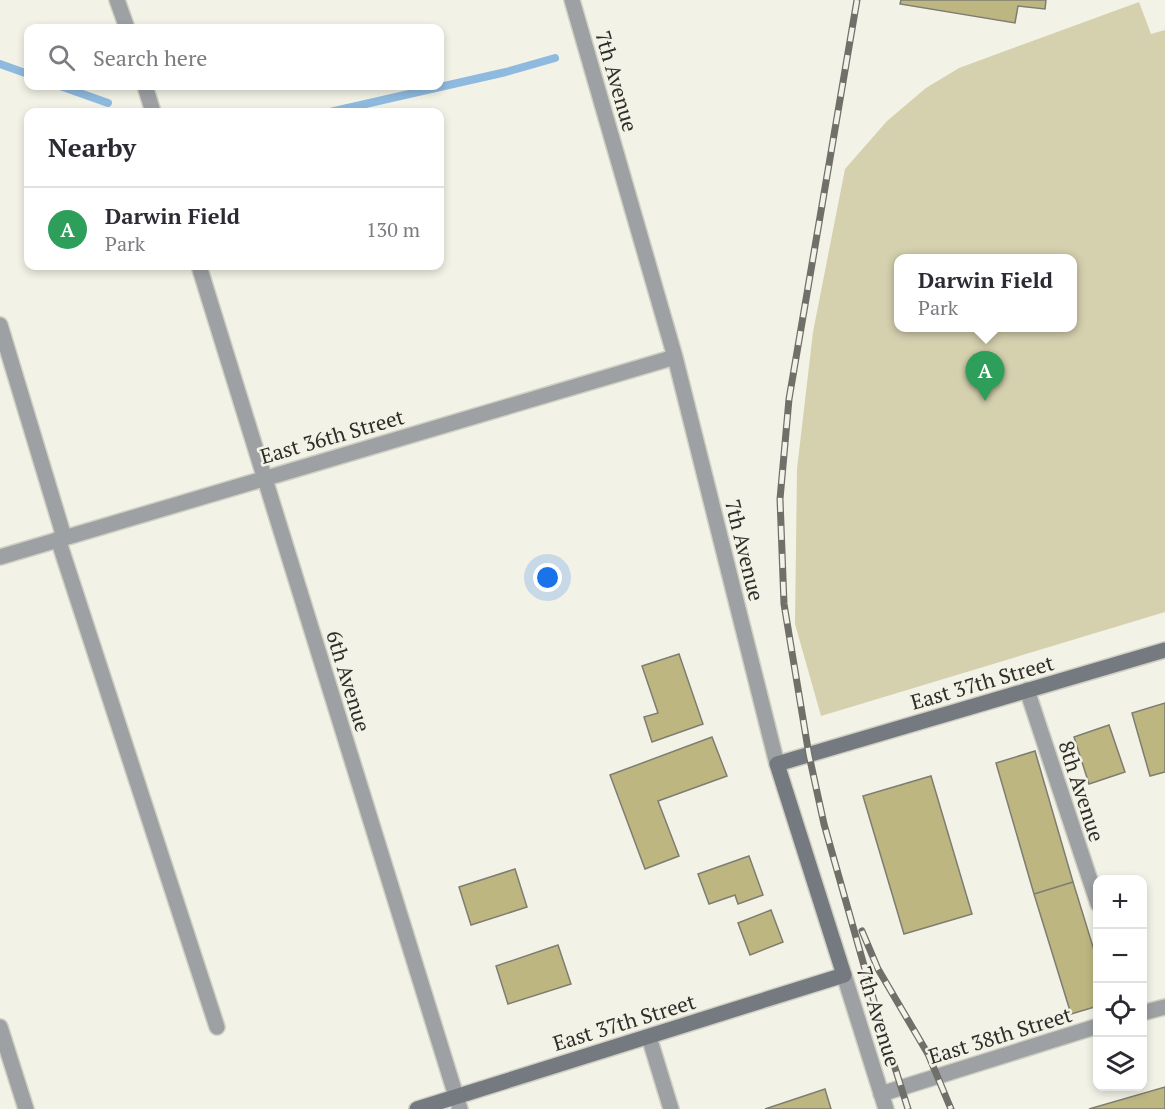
<!DOCTYPE html>
<html lang="en">
<head>
<meta charset="utf-8">
<style>
  :root { --surface:#fff; --page:#f7f7f7; --text:#2b2b33; --muted:#7c7c81; --line:#e1e1e2; --accent:#1a73e8 }
  body { margin:0; font-family:"PT Serif",serif; background:var(--page); color:var(--text) }
  .controls { position:absolute; right:18px; bottom:18px; display:grid; overflow:hidden; border-radius:12px; box-shadow:0 3px 9px #0003 }
  .controls button { width:54px; height:54px; display:grid; place-items:center; padding:0; border:0; border-bottom:2px solid var(--line); background:var(--surface); color:var(--text); font:30px sans-serif }
  .you { position:absolute; left:548px; top:578px; width:21px; height:21px; margin:-15px; border:4px solid #fff; border-radius:50%; background:#1a73e8; box-shadow:0 0 0 9px #1a73e833 }
  .badge { display:grid; place-items:center; width:39px; height:39px; border-radius:50%; background:var(--accent); color:#fff; font-size:20px; font-weight:700 }
  .pin { position:absolute; translate:-50% -50px; filter:drop-shadow(0 2px 3px #0008) }
  .pin::after { content:''; position:absolute; top:32px; width:21px; height:18px; background:inherit; clip-path:polygon(0 0,100% 0,50% 100%) }
  .popup { position:absolute; left:894px; top:254px; width:183px; height:78px; box-sizing:border-box; display:grid; place-content:center; border-radius:12px; background:var(--surface); filter:drop-shadow(0 2px 4px #0005); font-size:20px; white-space:nowrap; color:var(--muted) }
  .popup b { font-size:22px; color:var(--text) }
  .popup::after { content:''; position:absolute; left:50%; top:100%; margin-left:-12px; border:12px solid transparent; border-top-color:var(--surface) }
  .list { margin:0; padding:0; list-style:none }
  h2 { display:flex; justify-content:space-between; align-items:center; height:78px; margin:0; padding:0 24px; font-size:26px }
  h2 small { font-size:20px; font-weight:400; color:var(--muted) }
  .list li { display:grid; grid-template-columns:39px 1fr auto; gap:18px; align-items:center; box-sizing:border-box; height:84px; padding:0 24px; border-top:2px solid var(--line) }
  .list b { display:block; font-size:22px; white-space:nowrap }
  .list p { margin:0; font-size:20px; white-space:nowrap; color:var(--muted) }
  .list em { font-size:20px; font-style:normal; color:var(--muted) }
  .icon { flex:none; width:33px; height:33px; fill:none; stroke:currentColor; stroke-width:2; stroke-linecap:round; stroke-linejoin:round }
  .map { position:relative; flex:none; width:1165px; height:1109px; overflow:hidden }
  .search { position:absolute; background:var(--surface); box-shadow:0 3px 9px #0003; left:24px; top:24px; width:420px; height:66px; display:flex; align-items:center; gap:15px; box-sizing:border-box; padding:0 21px; border-radius:12px; color:var(--muted); font-size:22px }
  .panel { position:absolute; background:var(--surface); box-shadow:0 3px 9px #0003; left:24px; top:108px; width:420px; height:162px; border-radius:12px }
  .map>svg:first-child { display:block }
  .green { fill:#d5d0ae; fill-rule:evenodd }
  .lines { fill:none; stroke-linecap:round; stroke-linejoin:round }
  .stream { stroke:#8ebadf; stroke-width:8 }
  .building { fill:#bdb681; stroke:#7e7d72; stroke-width:1.5 }
  .lane-casing { stroke:#d0cfc4; stroke-width:18 }
  .street-casing { stroke:#d0cfc4; stroke-width:18 }
  .secondary-casing { stroke:#d0cfc4; stroke-width:18 }
  .lane { stroke:#9da1a4; stroke-width:15 }
  .street { stroke:#9da1a4; stroke-width:15 }
  .secondary { stroke:#747a7f; stroke-width:15 }
  .rail-casing { stroke:#706f69; stroke-width:7 }
  .rail { stroke:#f3f2e6; stroke-width:4.5; stroke-dasharray:14; stroke-linecap:butt }
  .labels { text-anchor:middle; dominant-baseline:central; stroke-width:5; stroke-linejoin:round; paint-order:stroke }
  .street-label { font-size:21px; fill:#2e2d29; stroke:#f3f2e6 }
</style>
</head>
<body>
<div class="map">
<svg width="1165" height="1109" viewBox="0 0 1165 1109">
  <rect width="100%" height="100%" fill="#f3f2e6"/>
  <path class="green" d="M1139,2L1151,34L1165,30V612L821,716L795,624L797,469L813,332L845,169L887,121L926,88L959,68ZM898,258H1072V328H898Z"/>
  <g class="lines">
    <path class="stream" d="M0,64L28,74
      M60,86L108,103
      M330,112L506,72L555,58"/>
  </g>
  <path class="building" d="M901,0H1046L1045,9L1018,6L1015,23L900,4Z
    M679,654L703,724L652,742L644,717L658,713L642,666Z
    M1165,703V772L1150,776L1132,713Z
    M1109,725L1125,772L1089,784L1074,737Z
    M712,737L727,776L658,801L679,856L645,869L610,775Z
    M1035,751L1073,882L1034,894L996,763Z
    M931,776L972,914L904,934L863,796Z
    M749,856L763,895L738,904L735,895L709,904L698,874Z
    M515,869L527,907L471,925L459,887Z
    M1073,882L1098,963V1006L1071,1014L1034,894Z
    M771,910L783,942L750,955L738,923Z
    M558,945L571,984L508,1004L496,966Z
    M1165,1087V1109H1089Z
    M825,1089L831,1109H765Z"/>
  <g class="lines">
    <g class="lane-casing">
      <path id="lane" d="M0,325L64,537
        M58,539L217,1027
        M649,1037L671,1109"/>
    </g>
    <g class="street-casing">
      <path id="street" d="M117,0L127,28
        M572,0L675,357L777,764
        M145,86L153,112
        M199,266L460,1109
        M0,557L675,357
        M1027,690L1098,904
        M844,975L886,1109
        M1142,1013L1165,1007
        M0,1027L26,1109
        M881,1094L1098,1026"/>
    </g>
    <g class="secondary-casing">
      <path id="secondary" d="M417,1109L844,975L777,764L1165,650"/>
    </g>
    <use href="#lane" class="lane"/>
    <use href="#street" class="street"/>
    <use href="#secondary" class="secondary"/>
    <g class="rail-casing">
      <path id="rail" d="M857,0L789,399L780,499L784,604L809,755L824,824L874,1001L908,1109
        M862,931L878,969L928,1054L951,1109"/>
    </g>
    <use href="#rail" class="rail"/>
  </g>
  <g class="labels">
    <g class="street-label">
      <text transform="translate(617 81) rotate(74)">7th Avenue</text>
      <text transform="translate(332 436) rotate(-16)">East 36th Street</text>
      <text transform="translate(745 550) rotate(76)">7th Avenue</text>
      <text transform="translate(349 681) rotate(73)">6th Avenue</text>
      <text transform="translate(982 682) rotate(-16)">East 37th Street</text>
      <text transform="translate(1082 791) rotate(72)">8th Avenue</text>
      <text transform="translate(879 1016) rotate(73)">7th Avenue</text>
      <text transform="translate(624 1022) rotate(-17)">East 37th Street</text>
      <text transform="translate(1000 1035) rotate(-17)">East 38th Street</text>
    </g>
  </g>
</svg>
<div class="controls">
<button>+</button>
<button>−</button>
<button><svg class="icon" aria-label="locate" viewBox="0 0 24 24"><circle cx="12" cy="12" r="6"/><path d="M12 2v4M12 18v4M2 12h4M18 12h4"/></svg></button>
<button><svg class="icon" aria-label="layers" viewBox="0 0 24 24"><path d="M12 4l9 5-9 5-9-5zM3 14l9 5 9-5"/></svg></button>
</div>
<div class="you"></div>
<div class="pin badge" style="left:985px;top:401px;background:#2e9e5b">A</div>
<div class="popup"><b>Darwin Field</b>Park</div>
<div class="search"><svg class="icon" aria-label="search" viewBox="0 0 24 24"><circle cx="10" cy="10" r="6"/><path d="M15 15l6 6"/></svg>Search here</div>
<section class="panel">
<h2>Nearby<small></small></h2>
<ul class="list">
<li><span class="badge" style="background:#2e9e5b">A</span><div><b>Darwin Field</b><p>Park</p></div><em>130 m</em></li>
</ul>
</section>
</div>
</body>
</html>
